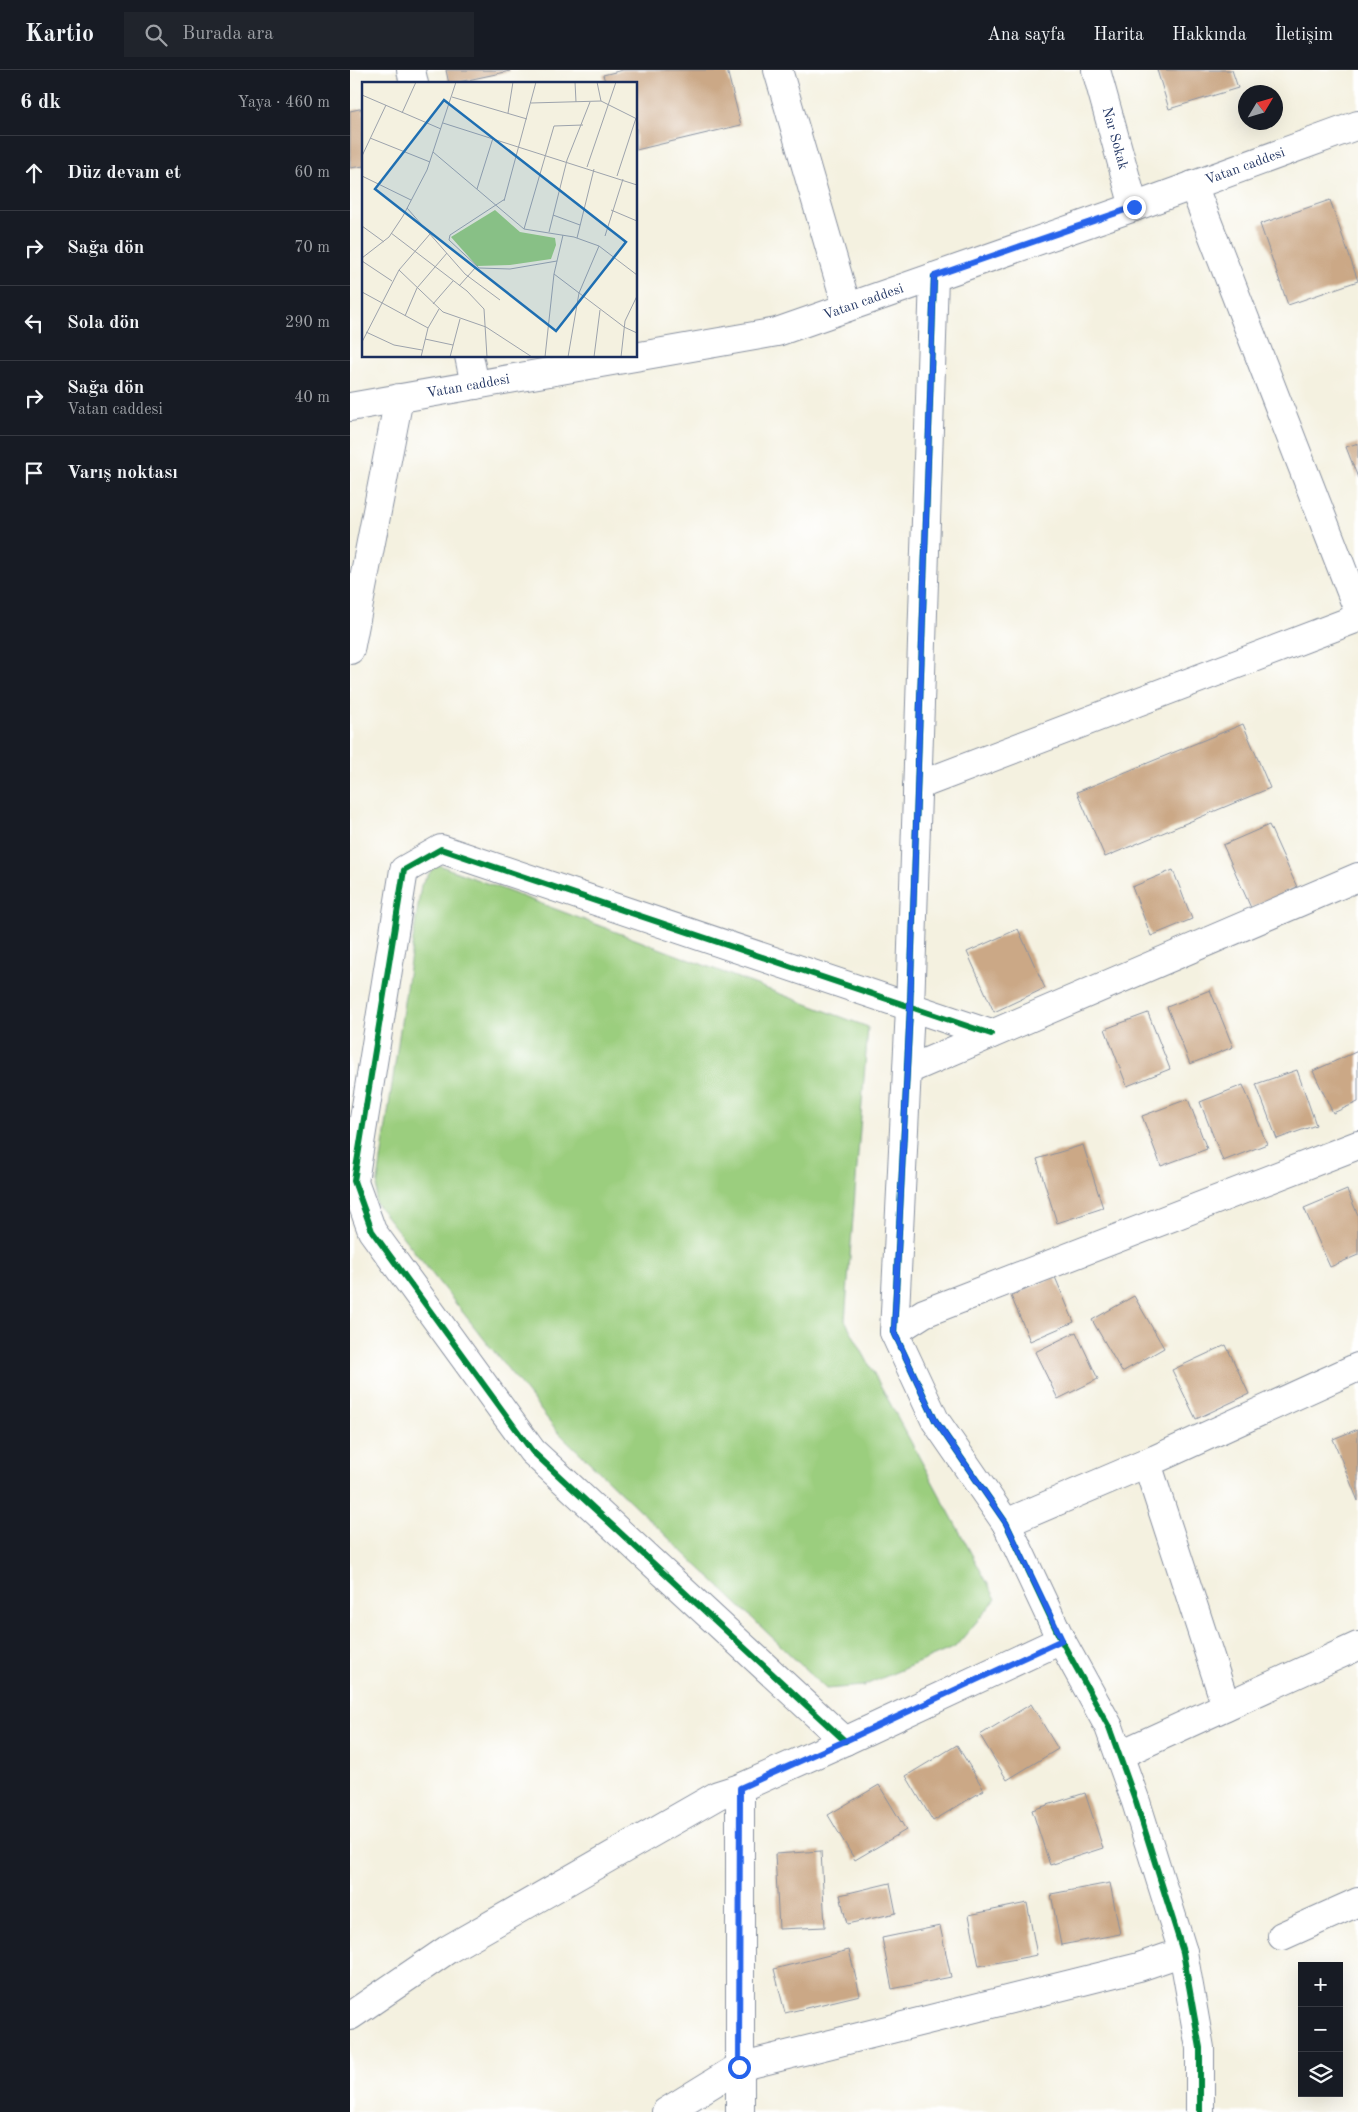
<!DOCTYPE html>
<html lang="tr">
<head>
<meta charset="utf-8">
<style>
  :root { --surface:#171b24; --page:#20242c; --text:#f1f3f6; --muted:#9ea1a6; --line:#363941 }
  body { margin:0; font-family:"Old Standard TT",serif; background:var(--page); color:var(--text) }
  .controls { position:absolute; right:15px; bottom:15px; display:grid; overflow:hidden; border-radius:0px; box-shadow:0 5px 20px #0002 }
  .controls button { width:45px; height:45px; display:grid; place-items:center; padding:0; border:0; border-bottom:1px solid var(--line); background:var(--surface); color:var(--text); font:25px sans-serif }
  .compass { position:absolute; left:888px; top:15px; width:45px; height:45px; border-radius:50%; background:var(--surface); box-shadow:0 5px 20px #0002; rotate:52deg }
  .stop { position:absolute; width:15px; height:15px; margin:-11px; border:4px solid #2563eb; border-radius:50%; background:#fff }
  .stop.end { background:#2563eb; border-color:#fff; box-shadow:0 1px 5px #0008 }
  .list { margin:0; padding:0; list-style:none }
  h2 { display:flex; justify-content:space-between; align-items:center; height:65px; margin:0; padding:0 20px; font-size:21px }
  h2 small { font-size:16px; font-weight:400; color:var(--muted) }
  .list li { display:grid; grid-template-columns:32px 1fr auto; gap:15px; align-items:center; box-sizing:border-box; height:75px; padding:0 20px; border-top:1px solid var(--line) }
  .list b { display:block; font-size:19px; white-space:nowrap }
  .list p { margin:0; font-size:16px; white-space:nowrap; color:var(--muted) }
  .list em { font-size:16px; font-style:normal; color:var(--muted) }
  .icon { flex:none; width:28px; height:28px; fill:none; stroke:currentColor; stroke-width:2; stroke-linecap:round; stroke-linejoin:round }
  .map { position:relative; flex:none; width:1008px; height:2042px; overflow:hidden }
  header { display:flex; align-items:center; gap:30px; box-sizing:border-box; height:70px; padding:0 25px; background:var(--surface); border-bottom:1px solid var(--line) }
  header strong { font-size:24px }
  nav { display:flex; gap:28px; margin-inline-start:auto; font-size:18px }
  .search { width:350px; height:45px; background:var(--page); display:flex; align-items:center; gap:12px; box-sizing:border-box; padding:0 18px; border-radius:0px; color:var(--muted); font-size:19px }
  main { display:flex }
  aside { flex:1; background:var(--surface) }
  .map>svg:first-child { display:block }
  .green { fill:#9bce7e; stroke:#5b7e6e }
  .building { fill:#cba886 }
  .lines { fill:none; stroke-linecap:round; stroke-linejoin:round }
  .minor-casing { stroke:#88909f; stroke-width:30 }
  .tertiary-casing { stroke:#88909f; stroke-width:30 }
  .minor { stroke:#fff; stroke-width:28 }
  .tertiary { stroke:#fff; stroke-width:28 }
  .cycleway-casing { stroke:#fff; stroke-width:9 }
  .cycleway { stroke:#00873e; stroke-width:6 }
  .route { stroke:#2563eb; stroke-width:6 }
  .labels { text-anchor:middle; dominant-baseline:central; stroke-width:4; stroke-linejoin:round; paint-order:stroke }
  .street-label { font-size:14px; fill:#1b2f5e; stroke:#fff }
  .inset-road { fill:none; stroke:#9da3ac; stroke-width:1 }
  .view { fill:#1f6fb2; fill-opacity:0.15; stroke:#1f6fb2; stroke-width:2.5 }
  .inset-edge { fill:none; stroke:#1b2f5e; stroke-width:2.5 }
</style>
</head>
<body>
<header>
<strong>Kartio</strong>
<div class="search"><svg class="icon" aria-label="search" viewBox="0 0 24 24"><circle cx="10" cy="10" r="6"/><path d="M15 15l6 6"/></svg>Burada ara</div>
<nav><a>Ana sayfa</a><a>Harita</a><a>Hakkında</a><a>İletişim</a></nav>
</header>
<main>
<aside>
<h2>6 dk<small>Yaya · 460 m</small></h2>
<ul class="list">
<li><svg class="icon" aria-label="ahead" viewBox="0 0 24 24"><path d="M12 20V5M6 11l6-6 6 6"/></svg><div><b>Düz devam et</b></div><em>60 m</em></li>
<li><svg class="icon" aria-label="right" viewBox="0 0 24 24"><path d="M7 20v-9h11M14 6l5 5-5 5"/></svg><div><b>Sağa dön</b></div><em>70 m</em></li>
<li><svg class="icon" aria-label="left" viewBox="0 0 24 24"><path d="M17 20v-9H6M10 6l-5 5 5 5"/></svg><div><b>Sola dön</b></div><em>290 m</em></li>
<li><svg class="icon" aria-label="right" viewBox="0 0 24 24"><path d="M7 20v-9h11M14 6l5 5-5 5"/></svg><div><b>Sağa dön</b><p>Vatan caddesi</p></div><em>40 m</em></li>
<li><svg class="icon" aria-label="arrive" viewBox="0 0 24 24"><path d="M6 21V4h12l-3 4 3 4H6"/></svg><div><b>Varış noktası</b></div></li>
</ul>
</aside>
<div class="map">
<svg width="1008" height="2042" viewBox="0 0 1008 2042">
  <rect width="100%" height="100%" fill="#fff"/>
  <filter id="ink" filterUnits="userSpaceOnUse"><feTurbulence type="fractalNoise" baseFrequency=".02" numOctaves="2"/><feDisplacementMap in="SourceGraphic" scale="10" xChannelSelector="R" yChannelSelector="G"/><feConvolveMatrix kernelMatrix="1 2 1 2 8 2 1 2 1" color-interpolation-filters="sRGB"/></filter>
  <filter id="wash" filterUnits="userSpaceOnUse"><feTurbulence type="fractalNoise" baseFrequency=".0096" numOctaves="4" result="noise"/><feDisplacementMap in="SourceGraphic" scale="20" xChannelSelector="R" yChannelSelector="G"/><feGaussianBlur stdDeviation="1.12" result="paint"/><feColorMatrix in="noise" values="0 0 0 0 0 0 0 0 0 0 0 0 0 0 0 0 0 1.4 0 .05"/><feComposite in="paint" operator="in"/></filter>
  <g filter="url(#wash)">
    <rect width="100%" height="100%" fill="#f4f1e0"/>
    <path class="green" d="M86,794L518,957L495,1250L646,1529L605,1577L513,1616L476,1619L208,1362L25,1132L71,815Z"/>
    <g id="blocks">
      <path class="building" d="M96,0H160V1L99,14Z
        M273,0H377L391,55L286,80V14H256L253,5Z
        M807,0H882L888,18L819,39Z
        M14,38V96L0,98V41Z
        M980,130L1008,211L938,235L910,154Z
        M1008,373V408L996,377Z
        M893,654L920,718L755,787L727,722Z
        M919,755L947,817L901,838L873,775Z
        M823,800L842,849L801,866L782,817Z
        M668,859L695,918L644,942L617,882Z
        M860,920L883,977L840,994L817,937Z
        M798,943L820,999L777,1016L755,959Z
        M1008,981V1032L983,1043L963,1001Z
        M947,1000L966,1055L927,1069L906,1014Z
        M893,1015L917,1074L873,1091L850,1032Z
        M838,1029L857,1079L811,1096L792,1046Z
        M733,1075L753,1138L707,1153L687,1089Z
        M997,1120L1008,1145V1185L980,1197L954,1138Z
        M705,1207L724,1252L680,1271L661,1226Z
        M784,1226L814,1278L772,1302L742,1250Z
        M726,1262L748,1309L708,1329L685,1282Z
        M876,1275L899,1324L846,1349L822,1300Z
        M1008,1359V1431L983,1369Z
        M681,1634L708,1679L657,1710L630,1665Z
        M607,1675L634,1720L583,1751L556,1706Z
        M529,1715L556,1760L505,1790L478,1745Z
        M735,1723L753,1778L700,1795L682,1740Z
        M471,1781L475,1857L429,1859L425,1784Z
        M540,1813L546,1843L497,1854L490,1825Z
        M760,1813L770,1864L711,1875L701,1824Z
        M677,1833L687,1885L629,1896L619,1845Z
        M590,1856L601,1907L542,1919L532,1868Z
        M499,1880L510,1925L435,1943L424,1899Z"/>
    </g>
  </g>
  <g filter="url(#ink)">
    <use href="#blocks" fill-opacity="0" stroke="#88909f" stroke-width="1"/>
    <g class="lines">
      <g class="minor-casing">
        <g id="minor">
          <path d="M61,0L64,14"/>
          <path d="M428,0L497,237"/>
          <path id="s1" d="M746,0L784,137"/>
          <path d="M843,115L1008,540"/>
          <path d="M584,207L560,938L544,1262L585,1350L656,1453L711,1570L759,1657L786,1732L833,1882L850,1978V2042"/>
          <path d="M119,286L125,315"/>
          <path d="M0,580L49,328"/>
          <path d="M567,716L1008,548"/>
          <path d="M558,1000L1008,807"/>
          <path d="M544,1262L574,1243L1008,1075"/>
          <path d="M797,1393L876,1636"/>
          <path d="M656,1453L806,1389L1008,1297"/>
          <path d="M495,1671L182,1381L22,1161L4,1111L54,800L91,779L641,964"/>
          <path d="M769,1685L1008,1576"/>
          <path d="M390,1718L495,1671L711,1570"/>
          <path d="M932,1866L1008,1832"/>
          <path d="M0,1946L97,1880L368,1725L390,1718V2042"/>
          <path d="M316,2042L389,1997L789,1897L833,1882"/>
        </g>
      </g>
      <g class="tertiary-casing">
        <g id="tertiary">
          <path id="s2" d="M0,337L427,262L784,137L1008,55"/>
        </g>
      </g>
      <use href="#minor" class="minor"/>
      <use href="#tertiary" class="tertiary"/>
      <g class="cycleway-casing">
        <path id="cycleway" d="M584,207L560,938L544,1262L585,1350L656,1453L711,1570L759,1657L786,1732L833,1882L850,1978V2042
          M495,1671L182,1381L22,1161L4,1111L54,800L91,779L641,964"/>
      </g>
      <use href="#cycleway" class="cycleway"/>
    </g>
  </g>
  <g class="lines" filter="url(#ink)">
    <path class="route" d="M389,1997L390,1718L495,1671L712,1570L656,1453L585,1350L544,1262L560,938L584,206L784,137"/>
  </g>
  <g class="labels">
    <g class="street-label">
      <text stroke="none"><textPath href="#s1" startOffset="71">Nar Sokak</textPath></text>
      <text stroke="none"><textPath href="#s2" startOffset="930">Vatan caddesi</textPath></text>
      <text stroke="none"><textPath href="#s2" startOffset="525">Vatan caddesi</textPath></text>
      <text stroke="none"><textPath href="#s2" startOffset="120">Vatan caddesi</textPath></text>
    </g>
  </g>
  <g transform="translate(12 12)">
    <rect width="275" height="275" fill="#f4f1e0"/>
    <path d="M133,128L158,150L193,156L194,163L189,177L148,183L115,184L89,155Z" fill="#9bce7e"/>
    <path class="inset-road" d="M213,0L214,20M235,0L239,19M0,13L79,47M90,15L165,37M169,21L239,19L275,37M40,31L54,0M146,31L151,0M81,41L275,103M8,56L68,80M71,70L162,147L212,155L237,164L275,193M0,74L24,23M225,85L254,0M0,94L49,118M255,94L274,36M115,107L131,56M143,117L88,153L87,158L117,186L148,187L195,179M142,119L174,0M45,126L103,192L138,218M249,128L275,139M191,133L218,143M0,144L22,160M162,147L192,44L221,43M187,150L205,78L228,20M29,151L105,209L122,227L125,275M243,154L261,97M215,156L232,87M0,176L27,155L41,134L65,88L94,0M0,179L30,199M37,188L81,230L124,245L170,275M192,192L201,153M97,204L114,185M0,210L66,246M71,222L91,199M43,234L55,206L85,171M4,250L32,263L60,268M63,257L91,263M0,260L37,188L68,152M59,275L66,246L77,227M88,275L98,237M183,275L192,192L262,245L275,251M206,275L217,211L237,164M232,275L238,228M259,275L263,239L275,214"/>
    <path class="view" d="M82,18L264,160L194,249L13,107Z"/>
    <rect width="275" height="275" class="inset-edge"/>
  </g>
</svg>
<div class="controls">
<button>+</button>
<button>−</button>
<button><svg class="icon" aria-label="layers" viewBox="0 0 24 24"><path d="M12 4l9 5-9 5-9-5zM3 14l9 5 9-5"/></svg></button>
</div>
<svg class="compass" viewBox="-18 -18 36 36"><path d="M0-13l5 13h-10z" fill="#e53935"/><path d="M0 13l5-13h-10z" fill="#9ea1a6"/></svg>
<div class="stop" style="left:389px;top:1997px"></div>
<div class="stop end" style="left:784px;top:137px"></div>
</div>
</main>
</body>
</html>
